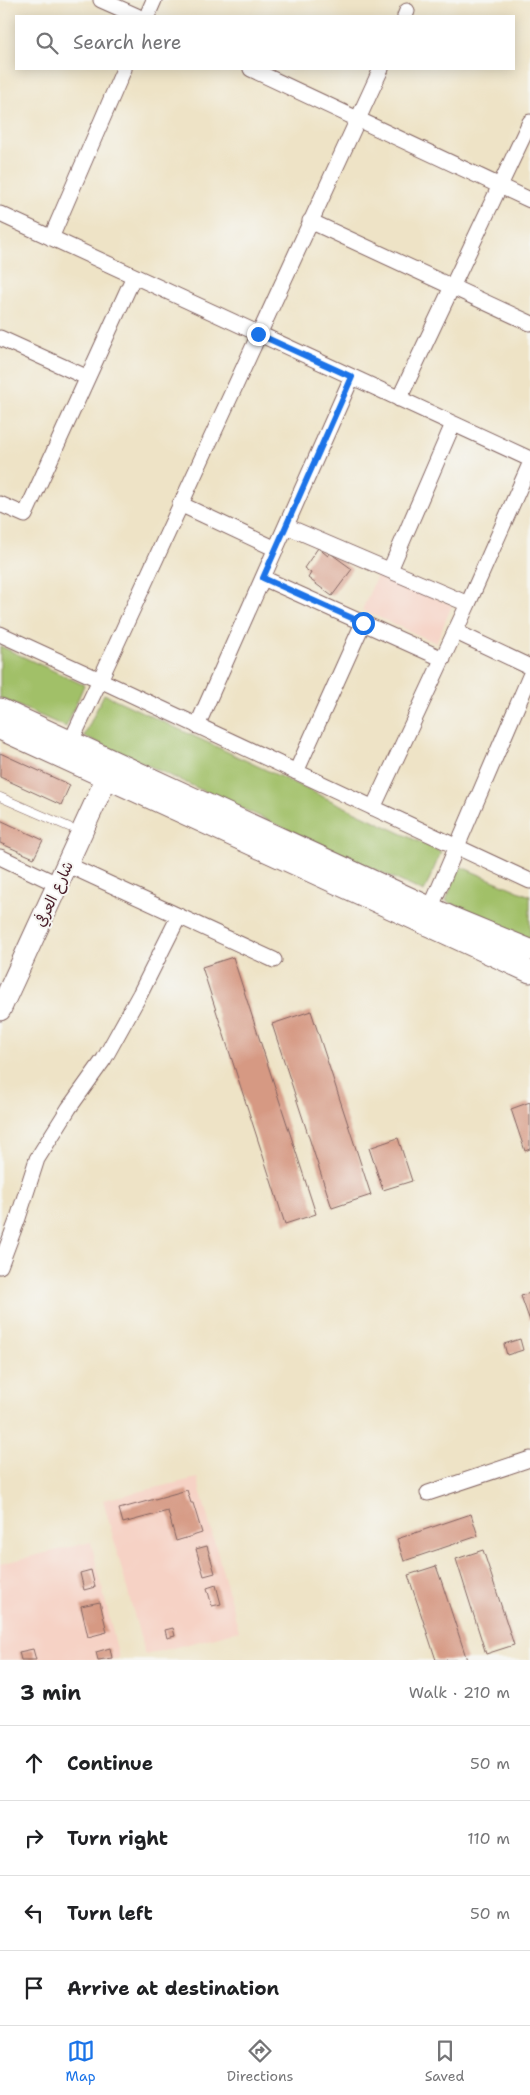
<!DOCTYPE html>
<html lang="en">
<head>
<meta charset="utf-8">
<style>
  :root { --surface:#fff; --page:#f6f6f6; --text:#202124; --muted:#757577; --line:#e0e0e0; --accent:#1a73e8 }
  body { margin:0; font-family:"Shantell Sans","Playpen Sans Arabic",sans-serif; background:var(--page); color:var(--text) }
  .stop { position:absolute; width:15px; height:15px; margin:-11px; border:4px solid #1a73e8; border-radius:50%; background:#fff }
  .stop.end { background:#1a73e8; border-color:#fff; box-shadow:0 1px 5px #0008 }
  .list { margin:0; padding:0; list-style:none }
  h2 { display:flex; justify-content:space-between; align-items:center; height:65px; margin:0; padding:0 20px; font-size:21px }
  h2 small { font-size:16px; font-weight:400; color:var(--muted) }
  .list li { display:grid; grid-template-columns:32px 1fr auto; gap:15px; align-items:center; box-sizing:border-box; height:75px; padding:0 20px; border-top:1px solid var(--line) }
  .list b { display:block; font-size:19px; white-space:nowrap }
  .list em { font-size:16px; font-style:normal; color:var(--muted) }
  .icon { flex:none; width:28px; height:28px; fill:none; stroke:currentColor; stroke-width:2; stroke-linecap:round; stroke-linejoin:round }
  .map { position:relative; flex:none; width:530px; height:1660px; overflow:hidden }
  .search { position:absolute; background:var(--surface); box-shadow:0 2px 12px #0003; left:15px; right:15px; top:15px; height:55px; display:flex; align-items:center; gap:12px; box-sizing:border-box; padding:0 18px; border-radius:0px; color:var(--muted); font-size:19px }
  .sheet { height:365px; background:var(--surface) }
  nav { display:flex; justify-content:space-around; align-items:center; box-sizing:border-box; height:70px; border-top:1px solid var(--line); background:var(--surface); font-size:14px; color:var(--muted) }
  nav a { display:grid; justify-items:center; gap:2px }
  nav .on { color:var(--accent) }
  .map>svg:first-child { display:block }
  .built { fill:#f6d2c5 }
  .green { fill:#a1c068; stroke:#76704a }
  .building { fill:#d69983 }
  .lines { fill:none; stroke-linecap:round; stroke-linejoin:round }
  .lane-casing { stroke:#836461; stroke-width:9 }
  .street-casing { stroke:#836461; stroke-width:17 }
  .secondary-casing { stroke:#836461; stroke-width:23 }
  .lane { stroke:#fff; stroke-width:8 }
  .street { stroke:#fff; stroke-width:15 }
  .secondary { stroke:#fff; stroke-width:21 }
  .route { stroke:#1a73e8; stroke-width:6 }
  .labels { text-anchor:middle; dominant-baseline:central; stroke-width:4; stroke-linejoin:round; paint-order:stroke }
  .street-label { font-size:15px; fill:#4a1f2b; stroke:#f6f6f2 }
</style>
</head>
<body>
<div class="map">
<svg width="530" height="1660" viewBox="0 0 530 1660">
  <rect width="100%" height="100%" fill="#f6f6f2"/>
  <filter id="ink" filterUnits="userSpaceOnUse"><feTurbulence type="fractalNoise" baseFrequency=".02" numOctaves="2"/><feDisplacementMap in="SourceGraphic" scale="10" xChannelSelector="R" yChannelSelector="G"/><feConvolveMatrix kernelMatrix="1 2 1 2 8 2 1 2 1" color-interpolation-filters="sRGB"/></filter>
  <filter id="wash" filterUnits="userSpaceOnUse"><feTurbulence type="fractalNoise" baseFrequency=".0096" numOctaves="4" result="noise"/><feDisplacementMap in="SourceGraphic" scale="20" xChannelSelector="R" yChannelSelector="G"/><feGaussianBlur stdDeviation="1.12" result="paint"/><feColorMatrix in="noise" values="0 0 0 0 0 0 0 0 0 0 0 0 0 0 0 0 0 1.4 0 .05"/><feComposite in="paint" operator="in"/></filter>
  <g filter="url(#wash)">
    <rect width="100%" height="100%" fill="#eee3c6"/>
    <path class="built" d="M378,573L452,605L436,643L362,610Z
      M197,1478L239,1631L145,1655L103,1500Z
      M91,1542L119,1658L111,1660H0V1564Z"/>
    <path class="green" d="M0,646L84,685L66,727L0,698Z
      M104,694L441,852L424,892L84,736Z
      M459,866L530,896V940L446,901Z"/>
    <g id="blocks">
      <path class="building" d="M318,548L328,556L330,553L352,569L332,596L308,578L311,573L304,568Z
        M0,753L70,785L61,805L0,777Z
        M0,820L43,840L34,858L0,843Z
        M233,957L316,1214L285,1224L202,967Z
        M311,1011L371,1195L332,1208L272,1024Z
        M530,1102V1149L525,1151L511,1109Z
        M398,1138L412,1181L383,1190L369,1148Z
        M530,1293V1321L521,1296Z
        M520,1339L523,1350L507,1355L504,1344Z
        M187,1490L191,1503H193L202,1533L176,1541L168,1511L123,1523L119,1509Z
        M471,1514L478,1536L404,1561L397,1539Z
        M207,1546L215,1573L204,1576L196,1549Z
        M483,1550L514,1645L486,1654L456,1559Z
        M436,1566L441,1580L467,1660H436L418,1605L408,1575Z
        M91,1570L95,1587L84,1590L80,1573Z
        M216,1585L221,1604L212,1606L207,1588Z
        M100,1602L107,1632L88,1637L81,1606Z
        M173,1628L175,1636L167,1638L165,1630Z
        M110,1648L112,1658L98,1660L96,1652Z
        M33,1649L36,1660H21L19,1652Z"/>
    </g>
  </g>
  <g filter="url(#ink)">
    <use href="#blocks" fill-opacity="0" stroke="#836461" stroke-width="1"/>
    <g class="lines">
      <g class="lane-casing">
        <path id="lane" d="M0,797L69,827"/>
      </g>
      <g class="street-casing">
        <path id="street" d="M101,0L137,16
          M147,16L154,0
          M405,16L407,11
          M251,69L530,200
          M381,69L100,680L530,881
          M0,214L530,459
          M310,221L530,323
          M51,238L124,69
          M0,338L86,377
          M399,399L530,122
          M0,504L25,515L134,276
          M180,504L276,549
          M286,526L468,604L530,464
          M390,570L453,424
          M263,578L443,659
          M456,632L530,667
          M0,634L100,680L71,741
          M197,726L352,377
          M296,772L363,623
          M373,808L468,604
          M0,857L59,885
          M68,865L274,960
          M431,907L530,676
          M0,1266L18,1218L37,1159L69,1108L104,1059L140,994L179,916
          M428,1493L530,1459"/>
      </g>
      <g class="secondary-casing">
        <path id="secondary" d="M0,709L455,919L530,950
          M0,729L530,972
          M0,1010L107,777"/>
      </g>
      <use href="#lane" class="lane"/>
      <use href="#street" class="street"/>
      <use href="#secondary" class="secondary"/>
    </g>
  </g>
  <g class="lines" filter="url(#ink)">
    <path class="route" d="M258,334L352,377L263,578L363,623"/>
  </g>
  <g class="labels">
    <g class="street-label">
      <text transform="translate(54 894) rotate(-65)">شارع العرفي</text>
    </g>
  </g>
</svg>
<div class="stop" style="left:363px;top:623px"></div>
<div class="stop end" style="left:258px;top:334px"></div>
<div class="search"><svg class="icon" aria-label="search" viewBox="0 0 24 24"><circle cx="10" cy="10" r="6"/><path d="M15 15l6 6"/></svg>Search here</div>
</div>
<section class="sheet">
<h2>3 min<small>Walk · 210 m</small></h2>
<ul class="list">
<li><svg class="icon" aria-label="ahead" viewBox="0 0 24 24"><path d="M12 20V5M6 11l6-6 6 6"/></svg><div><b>Continue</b></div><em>50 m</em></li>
<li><svg class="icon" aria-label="right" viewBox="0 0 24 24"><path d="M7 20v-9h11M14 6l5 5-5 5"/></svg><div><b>Turn right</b></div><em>110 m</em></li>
<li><svg class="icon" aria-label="left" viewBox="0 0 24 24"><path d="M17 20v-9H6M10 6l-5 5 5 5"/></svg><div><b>Turn left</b></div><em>50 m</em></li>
<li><svg class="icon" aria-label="arrive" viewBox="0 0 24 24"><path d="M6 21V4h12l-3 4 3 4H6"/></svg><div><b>Arrive at destination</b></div></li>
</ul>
</section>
<nav>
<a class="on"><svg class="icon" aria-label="map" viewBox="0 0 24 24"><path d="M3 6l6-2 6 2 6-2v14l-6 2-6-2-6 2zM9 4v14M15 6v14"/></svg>Map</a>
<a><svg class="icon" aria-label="directions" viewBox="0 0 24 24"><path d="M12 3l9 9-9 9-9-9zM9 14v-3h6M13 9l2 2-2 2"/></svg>Directions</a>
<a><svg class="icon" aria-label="saved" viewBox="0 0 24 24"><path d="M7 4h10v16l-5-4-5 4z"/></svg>Saved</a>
</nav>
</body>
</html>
